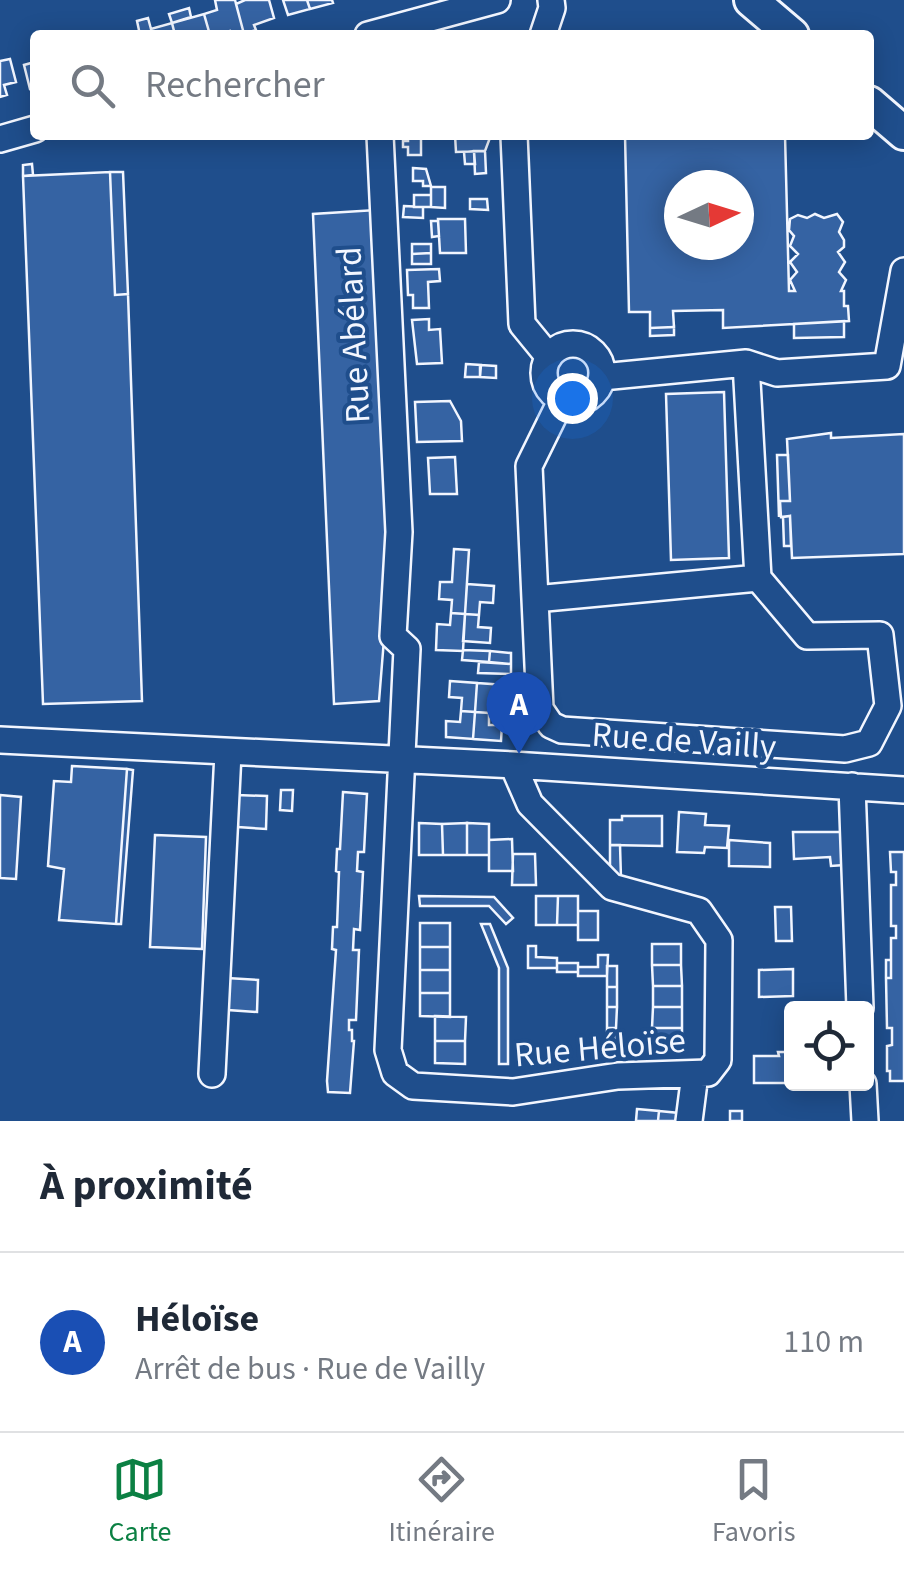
<!DOCTYPE html>
<html lang="fr">
<head>
<meta charset="utf-8">
<style>
  :root { --surface:#fff; --page:#f6f6f7; --text:#1f2937; --muted:#747a83; --line:#e0e1e3; --accent:#0b8043 }
  body { margin:0; font-family:"Source Sans 3",sans-serif; background:var(--page); color:var(--text) }
  .controls { position:absolute; right:30px; bottom:30px; display:grid; overflow:hidden; border-radius:10px; box-shadow:0 5px 25px #0003 }
  .controls button { width:90px; height:90px; display:grid; place-items:center; padding:0; border:0; border-bottom:2px solid var(--line); background:var(--surface); color:var(--text); font:50px sans-serif }
  .compass { position:absolute; left:664px; top:170px; width:90px; height:90px; border-radius:50%; background:var(--surface); box-shadow:0 5px 25px #0003; rotate:86deg }
  .you { position:absolute; left:572px; top:398px; width:35px; height:35px; margin:-25px; border:8px solid #fff; border-radius:50%; background:#1a73e8; box-shadow:0 0 0 15px #1a73e833 }
  .badge { display:grid; place-items:center; width:65px; height:65px; border-radius:50%; background:var(--accent); color:#fff; font-size:32px; font-weight:700 }
  .pin { position:absolute; translate:-50% -82px; filter:drop-shadow(0 2px 5px #0008) }
  .pin::after { content:''; position:absolute; top:52px; width:35px; height:30px; background:inherit; clip-path:polygon(0 0,100% 0,50% 100%) }
  .list { margin:0; padding:0; list-style:none }
  h2 { display:flex; justify-content:space-between; align-items:center; height:130px; margin:0; padding:0 40px; font-size:42px }
  h2 small { font-size:32px; font-weight:400; color:var(--muted) }
  .list li { display:grid; grid-template-columns:65px 1fr auto; gap:30px; align-items:center; box-sizing:border-box; height:180px; padding:0 40px; border-top:2px solid var(--line) }
  .list b { display:block; font-size:38px; white-space:nowrap }
  .list p { margin:0; font-size:32px; white-space:nowrap; color:var(--muted) }
  .list em { font-size:32px; font-style:normal; color:var(--muted) }
  .icon { flex:none; width:55px; height:55px; fill:none; stroke:currentColor; stroke-width:2; stroke-linecap:round; stroke-linejoin:round }
  .map { position:relative; flex:none; width:904px; height:1121px; overflow:hidden }
  .search { position:absolute; background:var(--surface); box-shadow:0 5px 25px #0003; left:30px; right:30px; top:30px; height:110px; display:flex; align-items:center; gap:25px; box-sizing:border-box; padding:0 35px; border-radius:10px; color:var(--muted); font-size:38px }
  .sheet { height:310px; background:var(--surface) }
  nav { display:flex; justify-content:space-around; align-items:center; box-sizing:border-box; height:140px; border-top:2px solid var(--line); background:var(--surface); font-size:28px; color:var(--muted) }
  nav a { display:grid; justify-items:center; gap:5px }
  nav .on { color:var(--accent) }
  .map>svg:first-child { display:block }
  .building { fill:#3563a3; stroke:#f2f6ff; stroke-width:2.5; fill-rule:evenodd }
  .lines { fill:none; stroke-linecap:round; stroke-linejoin:round }
  .minor-casing { stroke:#f2f6ff; stroke-width:30 }
  .major-casing { stroke:#f2f6ff; stroke-width:38 }
  .minor { stroke:#1f4e8c; stroke-width:25 }
  .major { stroke:#1f4e8c; stroke-width:32 }
  .labels { text-anchor:middle; dominant-baseline:central; stroke-width:8; stroke-linejoin:round; paint-order:stroke }
  .street-label { font-size:35px; fill:#f2f6ff; stroke:#1f4e8c }
</style>
</head>
<body>
<div class="map">
<svg width="904" height="1121" viewBox="0 0 904 1121">
  <rect width="100%" height="100%" fill="#1f4e8c"/>
  <path class="building" d="M215,0H235L244,34L231,35L230,31L210,35L204,14L217,10Z
    M245,0H269L274,18L254,25L256,30L244,34L236,4Z
    M283,0H307L310,9L288,15Z
    M307,0H332L333,3L310,9Z
    M189,8L191,17L172,23L169,14Z
    M204,14L210,35H175L172,23Z
    M148,18L151,29L172,23L175,35H140L137,21Z
    M10,59L16,82L4,85L7,95L0,97V61Z
    M35,62V88L30,89L24,65Z
    M408,135H421V155H408V147H403V141H408Z
    M455,135H491L485,151L456,152Z
    M625,135H785L789,291H795L790,280L797,272L790,262L798,254L790,246L794,236L789,230L790,219L798,215L807,218L815,214L824,218L837,214L843,222L839,232L844,240V247L838,252L845,262L839,272L846,280L841,291H844V306H848L849,321L723,328V310L673,311L674,327L650,328V312H629ZM679,185H739V245H679Z
    M474,151H485L486,173L475,174Z
    M474,151L475,164H465L464,152Z
    M32,164L33,175L23,176V165Z
    M413,168L426,169L431,186H423V181H413Z
    M110,172H123L128,294L115,295Z
    M110,172L115,295L128,294L142,701L43,704L23,176Z
    M431,187H445V208L431,207Z
    M414,195H431V207H414Z
    M470,199H487L488,210L470,209Z
    M404,206L423,207V218L403,217Z
    M376,210L392,540L379,701L334,704L313,214Z
    M438,219H465L466,253H440Z
    M431,221H438L439,236L432,237Z
    M412,244H431V253L412,254Z
    M431,253V264H412V254Z
    M439,269L440,281L428,282L429,308H413V295H408L407,270Z
    M429,319V330L440,329L442,363L417,364L412,320Z
    M844,321V337L794,338V324Z
    M674,327V335L650,336V328Z
    M466,364L481,365L480,377H465Z
    M480,365L496,366V378L480,377Z
    M724,392L729,558L671,560L666,394Z
    M450,401L461,421L462,441L417,442L415,402Z
    M831,433V438L904,434V554L792,558L790,516L781,517L780,501H790L787,439Z
    M777,455H788L790,501H780L779,517Z
    M455,457L457,494H430L428,458Z
    M790,516L791,546H784L783,517Z
    M454,549L469,550L465,614L451,613L452,600L439,599L440,582H452Z
    M467,584L494,586L493,603L480,602L479,615L465,614Z
    M451,613L465,614L463,651L436,650L437,624L450,625Z
    M465,614L479,615L478,627L491,628L490,643L463,641Z
    M463,650L490,651L489,662L462,660Z
    M490,651L511,653V664L489,662Z
    M479,662L511,664V674L478,673Z
    M450,681L477,683L475,712L461,711L462,698L449,697Z
    M477,683L505,685L503,701L490,700L489,713L475,712Z
    M461,711L475,712L473,739L446,737V721L460,722Z
    M475,712L489,713V725H502L501,741L473,739Z
    M72,766L127,769L116,924L59,920L64,869L48,866L54,781L71,782Z
    M127,769L133,770L121,924H116Z
    M281,790H293L292,811L280,810Z
    M343,792L367,794L364,852H358L357,871L363,872L360,930L354,929L353,950H359L356,1020H349V1030H352V1041H354L350,1093L328,1092L327,1081L336,950L332,949L333,927H337L339,872L336,871L337,849H340Z
    M0,795L21,797L16,879L0,878Z
    M236,795L267,796L266,829L238,827Z
    M679,812L706,814L705,825L729,826L727,848L705,847L704,853L677,852Z
    M622,816H662V846L610,845V820H622Z
    M419,823L442,824L443,855H419Z
    M467,823L489,824V855H467Z
    M467,823V855H443L442,824Z
    M793,832H843L844,865L831,866L830,857L794,859Z
    M155,835L206,837L202,949L150,947Z
    M512,839L513,871H489V840Z
    M729,840L770,843V867L729,866Z
    M610,845H620L621,878L610,876Z
    M890,852H904V1081H890V1071H887V1046L892,1045V1028H887L886,978H891V938H896V926H891V885H896V872H891Z
    M513,854H535L536,885H512Z
    M419,896L494,897L513,918L506,924L489,906H420Z
    M536,896H558L557,925H536Z
    M558,896H578V925H557Z
    M775,907H791L792,941H776Z
    M578,911H598V940H578Z
    M420,923H450V947H420Z
    M481,924H490L508,968V1064H499V968Z
    M652,944H681V965H652Z
    M528,946H536V957L557,958V968H528Z
    M420,947H450V970H420Z
    M598,955H608L607,976H578V967H598Z
    M886,960H891V978H886Z
    M557,963H578V972H557Z
    M652,965H681L682,986H653Z
    M607,966H617V987H607Z
    M793,969V996L759,997V970Z
    M420,970H450V993H420Z
    M227,978L258,980L257,1012L228,1010Z
    M653,986H682V1007H653Z
    M607,987H617V1007H607Z
    M420,993H450V1017L420,1016Z
    M607,1007H617L616,1028H607Z
    M653,1007H682V1028H652Z
    M435,1016L466,1017L465,1041H435Z
    M607,1028H616V1049H607Z
    M652,1028H682V1049L652,1050Z
    M435,1041H465V1064L435,1063Z
    M778,1052H792V1083H754V1056H779Z
    M637,1109L659,1111L658,1121H636Z
    M659,1111L679,1113V1121H658Z
    M730,1111H742V1121H730Z"/>
  <g class="lines">
    <g class="minor-casing">
      <path id="minor" d="M368,35L497,0
        M543,35L552,8L551,0
        M380,135L399,532L393,636L407,649L388,1050L395,1073L413,1086L513,1092L618,1076L708,1073L718,1060L719,940L699,911L612,887L530,804L513,765
        M514,135L522,324L549,357
        M0,139L35,129
        M544 373a29 29 0 1 1 58 0a29 29 0 1 1-58 0Z
        M746,363L777,373L887,366L904,271
        M562,399L529,466L535,599L758,578L746,363L602,377
        M535,599L540,709L551,725L562,730L845,749L869,743L888,706L880,635L807,636L758,578
        M0,740L513,765L904,790
        M852,786L860,1008
        M212,1074L228,753
        M863,1084L865,1121
        M689,1121L695,1074"/>
    </g>
    <g class="major-casing">
      <path id="major" d="M751,0L792,35
        M869,103L904,133"/>
    </g>
    <use href="#minor" class="minor"/>
    <use href="#major" class="major"/>
  </g>
  <g class="labels">
    <g class="street-label">
      <text transform="translate(354 335) rotate(-93)">Rue Abélard</text>
      <text transform="translate(684 741) rotate(4)">Rue de Vailly</text>
      <text transform="translate(600 1048) rotate(-5)">Rue Héloïse</text>
    </g>
  </g>
</svg>
<div class="controls">
<button><svg class="icon" aria-label="locate" viewBox="0 0 24 24"><circle cx="12" cy="12" r="6"/><path d="M12 2v4M12 18v4M2 12h4M18 12h4"/></svg></button>
</div>
<svg class="compass" viewBox="-18 -18 36 36"><path d="M0-13l5 13h-10z" fill="#e53935"/><path d="M0 13l5-13h-10z" fill="#747a83"/></svg>
<div class="you"></div>
<div class="pin badge" style="left:519px;top:754px;background:#1a4fb4">A</div>
<div class="search"><svg class="icon" aria-label="search" viewBox="0 0 24 24"><circle cx="10" cy="10" r="6"/><path d="M15 15l6 6"/></svg>Rechercher</div>
</div>
<section class="sheet">
<h2>À proximité<small></small></h2>
<ul class="list">
<li><span class="badge" style="background:#1a4fb4">A</span><div><b>Héloïse</b><p>Arrêt de bus · Rue de Vailly</p></div><em>110 m</em></li>
</ul>
</section>
<nav>
<a class="on"><svg class="icon" aria-label="map" viewBox="0 0 24 24"><path d="M3 6l6-2 6 2 6-2v14l-6 2-6-2-6 2zM9 4v14M15 6v14"/></svg>Carte</a>
<a><svg class="icon" aria-label="directions" viewBox="0 0 24 24"><path d="M12 3l9 9-9 9-9-9zM9 14v-3h6M13 9l2 2-2 2"/></svg>Itinéraire</a>
<a><svg class="icon" aria-label="saved" viewBox="0 0 24 24"><path d="M7 4h10v16l-5-4-5 4z"/></svg>Favoris</a>
</nav>
</body>
</html>
